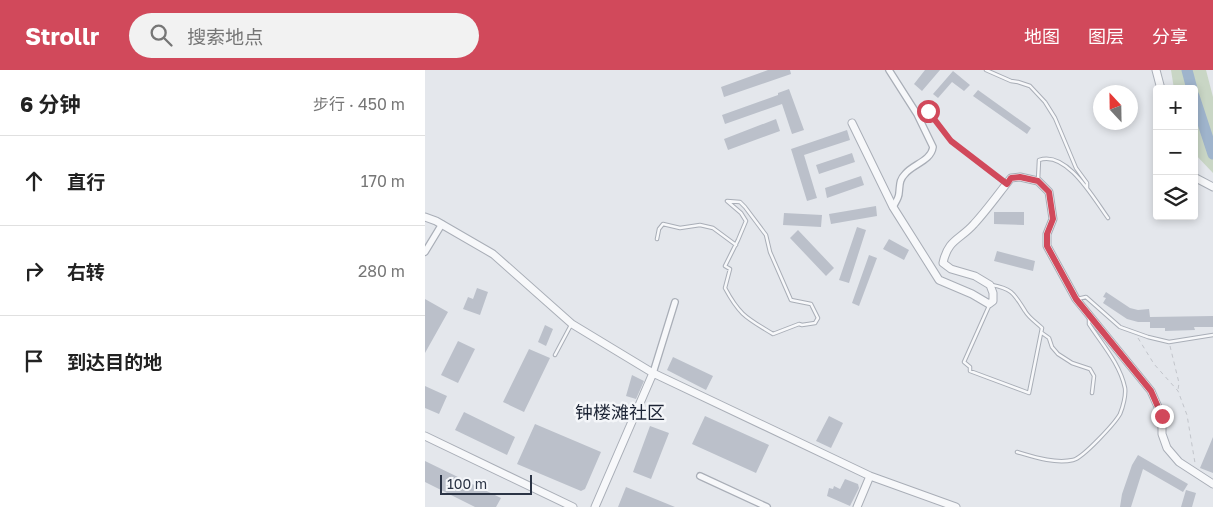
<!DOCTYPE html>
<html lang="zh">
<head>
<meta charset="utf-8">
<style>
  :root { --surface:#fff; --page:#f2f2f2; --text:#222; --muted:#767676; --line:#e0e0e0; --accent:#d1495b }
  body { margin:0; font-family:"Golos Text","Noto Sans SC",sans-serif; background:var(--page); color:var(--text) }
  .controls { position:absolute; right:15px; top:15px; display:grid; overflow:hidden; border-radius:5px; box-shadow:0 2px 8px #0003 }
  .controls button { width:45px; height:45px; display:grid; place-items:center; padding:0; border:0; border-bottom:1px solid var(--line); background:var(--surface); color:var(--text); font:25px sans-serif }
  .compass { position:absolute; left:668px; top:15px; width:45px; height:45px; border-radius:50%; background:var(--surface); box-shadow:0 2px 8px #0003; rotate:338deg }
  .scale { position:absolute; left:15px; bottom:12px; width:92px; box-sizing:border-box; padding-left:5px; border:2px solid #2b3445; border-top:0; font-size:14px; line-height:18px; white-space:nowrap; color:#2b3445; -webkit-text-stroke:4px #f4f6f9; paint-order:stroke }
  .stop { position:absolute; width:15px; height:15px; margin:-11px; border:4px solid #d1495b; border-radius:50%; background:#fff }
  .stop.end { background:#d1495b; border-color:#fff; box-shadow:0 1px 5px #0008 }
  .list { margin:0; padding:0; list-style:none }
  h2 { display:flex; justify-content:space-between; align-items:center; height:65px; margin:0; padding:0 20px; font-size:21px }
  h2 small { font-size:16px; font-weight:400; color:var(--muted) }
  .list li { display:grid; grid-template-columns:32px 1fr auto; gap:15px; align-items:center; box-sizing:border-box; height:90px; padding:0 20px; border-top:1px solid var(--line) }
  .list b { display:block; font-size:19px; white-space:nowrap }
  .list em { font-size:16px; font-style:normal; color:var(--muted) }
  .icon { flex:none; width:28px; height:28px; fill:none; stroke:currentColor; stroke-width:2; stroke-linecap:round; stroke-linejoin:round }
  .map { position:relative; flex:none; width:788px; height:437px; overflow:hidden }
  header { display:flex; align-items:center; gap:30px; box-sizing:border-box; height:70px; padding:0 25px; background:var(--accent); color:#fff }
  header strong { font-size:24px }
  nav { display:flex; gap:28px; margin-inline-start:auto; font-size:18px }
  .search { width:350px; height:45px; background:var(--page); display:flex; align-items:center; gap:12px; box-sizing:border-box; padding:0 18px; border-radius:28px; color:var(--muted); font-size:19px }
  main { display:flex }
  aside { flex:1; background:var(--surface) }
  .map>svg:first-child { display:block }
  .green { fill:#c9d6c5 }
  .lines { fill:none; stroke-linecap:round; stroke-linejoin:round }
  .river { stroke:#9fb4cc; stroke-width:11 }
  .building { fill:#bbc0ca }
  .service-casing { stroke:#a9aeb7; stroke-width:4.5 }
  .minor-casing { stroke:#a9aeb7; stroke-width:8 }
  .tertiary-casing { stroke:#a9aeb7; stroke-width:9 }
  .path { stroke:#c2c5cb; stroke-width:1; stroke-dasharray:4 4; stroke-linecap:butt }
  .service { stroke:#f7f8fa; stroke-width:2.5 }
  .minor { stroke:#f7f8fa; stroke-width:5.5 }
  .tertiary { stroke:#f7f8fa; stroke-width:7 }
  .route { stroke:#d1495b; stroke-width:6 }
  .labels { text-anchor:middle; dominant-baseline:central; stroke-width:5; stroke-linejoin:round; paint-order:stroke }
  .quarter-label { font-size:18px; fill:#1d2536; stroke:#f4f6f9 }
</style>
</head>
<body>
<header>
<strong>Strollr</strong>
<div class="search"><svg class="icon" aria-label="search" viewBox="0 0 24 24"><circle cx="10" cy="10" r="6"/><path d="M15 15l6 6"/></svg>搜索地点</div>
<nav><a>地图</a><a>图层</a><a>分享</a></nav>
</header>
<main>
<aside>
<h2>6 分钟<small>步行 · 450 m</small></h2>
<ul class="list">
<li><svg class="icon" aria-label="ahead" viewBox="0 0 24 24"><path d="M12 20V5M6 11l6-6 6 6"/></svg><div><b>直行</b></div><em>170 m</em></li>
<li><svg class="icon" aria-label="right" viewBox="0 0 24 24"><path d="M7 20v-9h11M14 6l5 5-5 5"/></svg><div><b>右转</b></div><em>280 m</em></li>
<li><svg class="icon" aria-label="arrive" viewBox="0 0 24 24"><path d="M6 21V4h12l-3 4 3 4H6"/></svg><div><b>到达目的地</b></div></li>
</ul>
</aside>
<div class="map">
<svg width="788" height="437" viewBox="0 0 788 437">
  <rect width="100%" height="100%" fill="#e4e7ec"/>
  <path class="green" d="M746,0H781L788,27V103L769,83V19H749Z"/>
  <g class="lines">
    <path class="river" d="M762,0L767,19
      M769,26L788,84"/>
  </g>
  <path class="building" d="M343,0H365L366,4L299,27L296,17Z
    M500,0H515L497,21L489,14Z
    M528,1L545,15L539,21L527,12L513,28L508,24Z
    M364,19L379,60L367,64L357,34L300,54L297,45L353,25V23Z
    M553,20L606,58L602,64L548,26Z
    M351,49L355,61L303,80L299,69Z
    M422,60L425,70L379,85L392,128L382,131L366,79Z
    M427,83L430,92L394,104L391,95Z
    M436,106L439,115L402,128L400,118Z
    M451,136L452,146L406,154L404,144Z
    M569,142H599V155L569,154Z
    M359,143L397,145L396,157L358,155Z
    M432,157L441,160L424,213L414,210Z
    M373,160L409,198L401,206L365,168Z
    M464,169L484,180L479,190L458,179Z
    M572,181L610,191L608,201L569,191Z
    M444,185L452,188L434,236L427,233Z
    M52,218L63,222L55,245L38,239L43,227L48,229Z
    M681,222L705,238L713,240L724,239L725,247L788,246V257H769L770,260L740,261V258H725V252H713L702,249L678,233L681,228L678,227Z
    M0,229L23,242L0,283Z
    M120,255L128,259L121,276L113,272Z
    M33,271L50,279L33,313L16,305Z
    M104,279L125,288L99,342L78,332Z
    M248,287L288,306L281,320L242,300Z
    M207,305L219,311L211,329L201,326Z
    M0,316L22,326L14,344L0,338Z
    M39,342L90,367L82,385L30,360Z
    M280,346L344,375L331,403L267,374Z
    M404,346L418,353L406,378L391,371Z
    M110,354L176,382L160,419L156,421L92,394Z
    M225,356L244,363L226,409L208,402Z
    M788,367V403L775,398Z
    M713,385L763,414L758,422L718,399L706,437H695L697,424L707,395Z
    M0,391L76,428L71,437H50L0,412Z
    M420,409L433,414L434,418L425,436L402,426L404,418L408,419L409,416L415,419Z
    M201,417L250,437H193Z
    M761,420L771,423L767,437H756Z"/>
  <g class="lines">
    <g class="service-casing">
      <path id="service" d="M561,0L586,11L593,12L605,16L620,32L630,48L651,98L662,113V118
        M503,41L526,71L580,113
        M613,110L614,90C642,80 669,129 683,148
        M302,131L315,132L320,137L341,165L345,182L366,230L386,234L393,248L390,253L377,255L374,254L348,264C322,248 315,246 300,218L305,199L300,196L313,170L321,151L316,143Z
        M232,169L234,159L238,154L255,158L275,155L288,158L311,175
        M652,229L661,227L695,257L723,267L744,272L788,265
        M564,236L539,292L545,297V301L604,323L617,258C612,253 604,248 600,241C589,224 588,219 567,215
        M617,263L624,268L627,277L633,284L647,293L665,299L669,306L667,323
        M130,285L146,255
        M592,382C609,387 630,394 648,390C658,388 690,353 695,344C698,337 701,325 700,318C695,294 677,274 664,254V247"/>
    </g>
    <g class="minor-casing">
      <path id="minor" d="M464,0L492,44L508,77C506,91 488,94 480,104C474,110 475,115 474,123C474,128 470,133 468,137
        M0,182L17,154
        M228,303L250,232
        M275,406L342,437"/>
    </g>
    <g class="tertiary-casing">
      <path id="tertiary" d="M731,0L736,19
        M427,53L468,137L514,210L547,224L564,234L568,231V223L565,215L550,206L526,199L518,193C523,169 535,170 549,154C562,140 574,123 586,108L595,107L613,111L624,122L628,149L622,164V176L651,229L726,321L737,346V364L742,378L754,392L788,414
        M769,107L788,117
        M0,147L11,151L68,184L147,254L228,303L445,406L531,437
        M0,366L148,437
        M170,437L228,303
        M432,437L445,406"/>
    </g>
    <path class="path" d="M713,268L729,294L753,321L762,345L770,393
      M745,276L754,313L753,320"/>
    <use href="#service" class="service"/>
    <use href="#minor" class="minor"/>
    <use href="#tertiary" class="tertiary"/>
  </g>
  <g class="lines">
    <path class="route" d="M503,41L526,71L582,114L586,108L595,107L613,111L624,122L628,149L622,164V176L651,229L726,321L737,346"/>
  </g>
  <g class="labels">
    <g class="quarter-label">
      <text x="195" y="342">钟楼滩社区</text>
    </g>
  </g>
</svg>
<div class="controls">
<button>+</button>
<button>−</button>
<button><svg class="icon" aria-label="layers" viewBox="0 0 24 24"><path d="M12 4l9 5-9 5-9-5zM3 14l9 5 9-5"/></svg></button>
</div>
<svg class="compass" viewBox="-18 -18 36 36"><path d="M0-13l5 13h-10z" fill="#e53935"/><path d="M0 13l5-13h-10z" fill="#767676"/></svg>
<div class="scale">100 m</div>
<div class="stop" style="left:503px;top:41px"></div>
<div class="stop end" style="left:737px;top:346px"></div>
</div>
</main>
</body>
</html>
